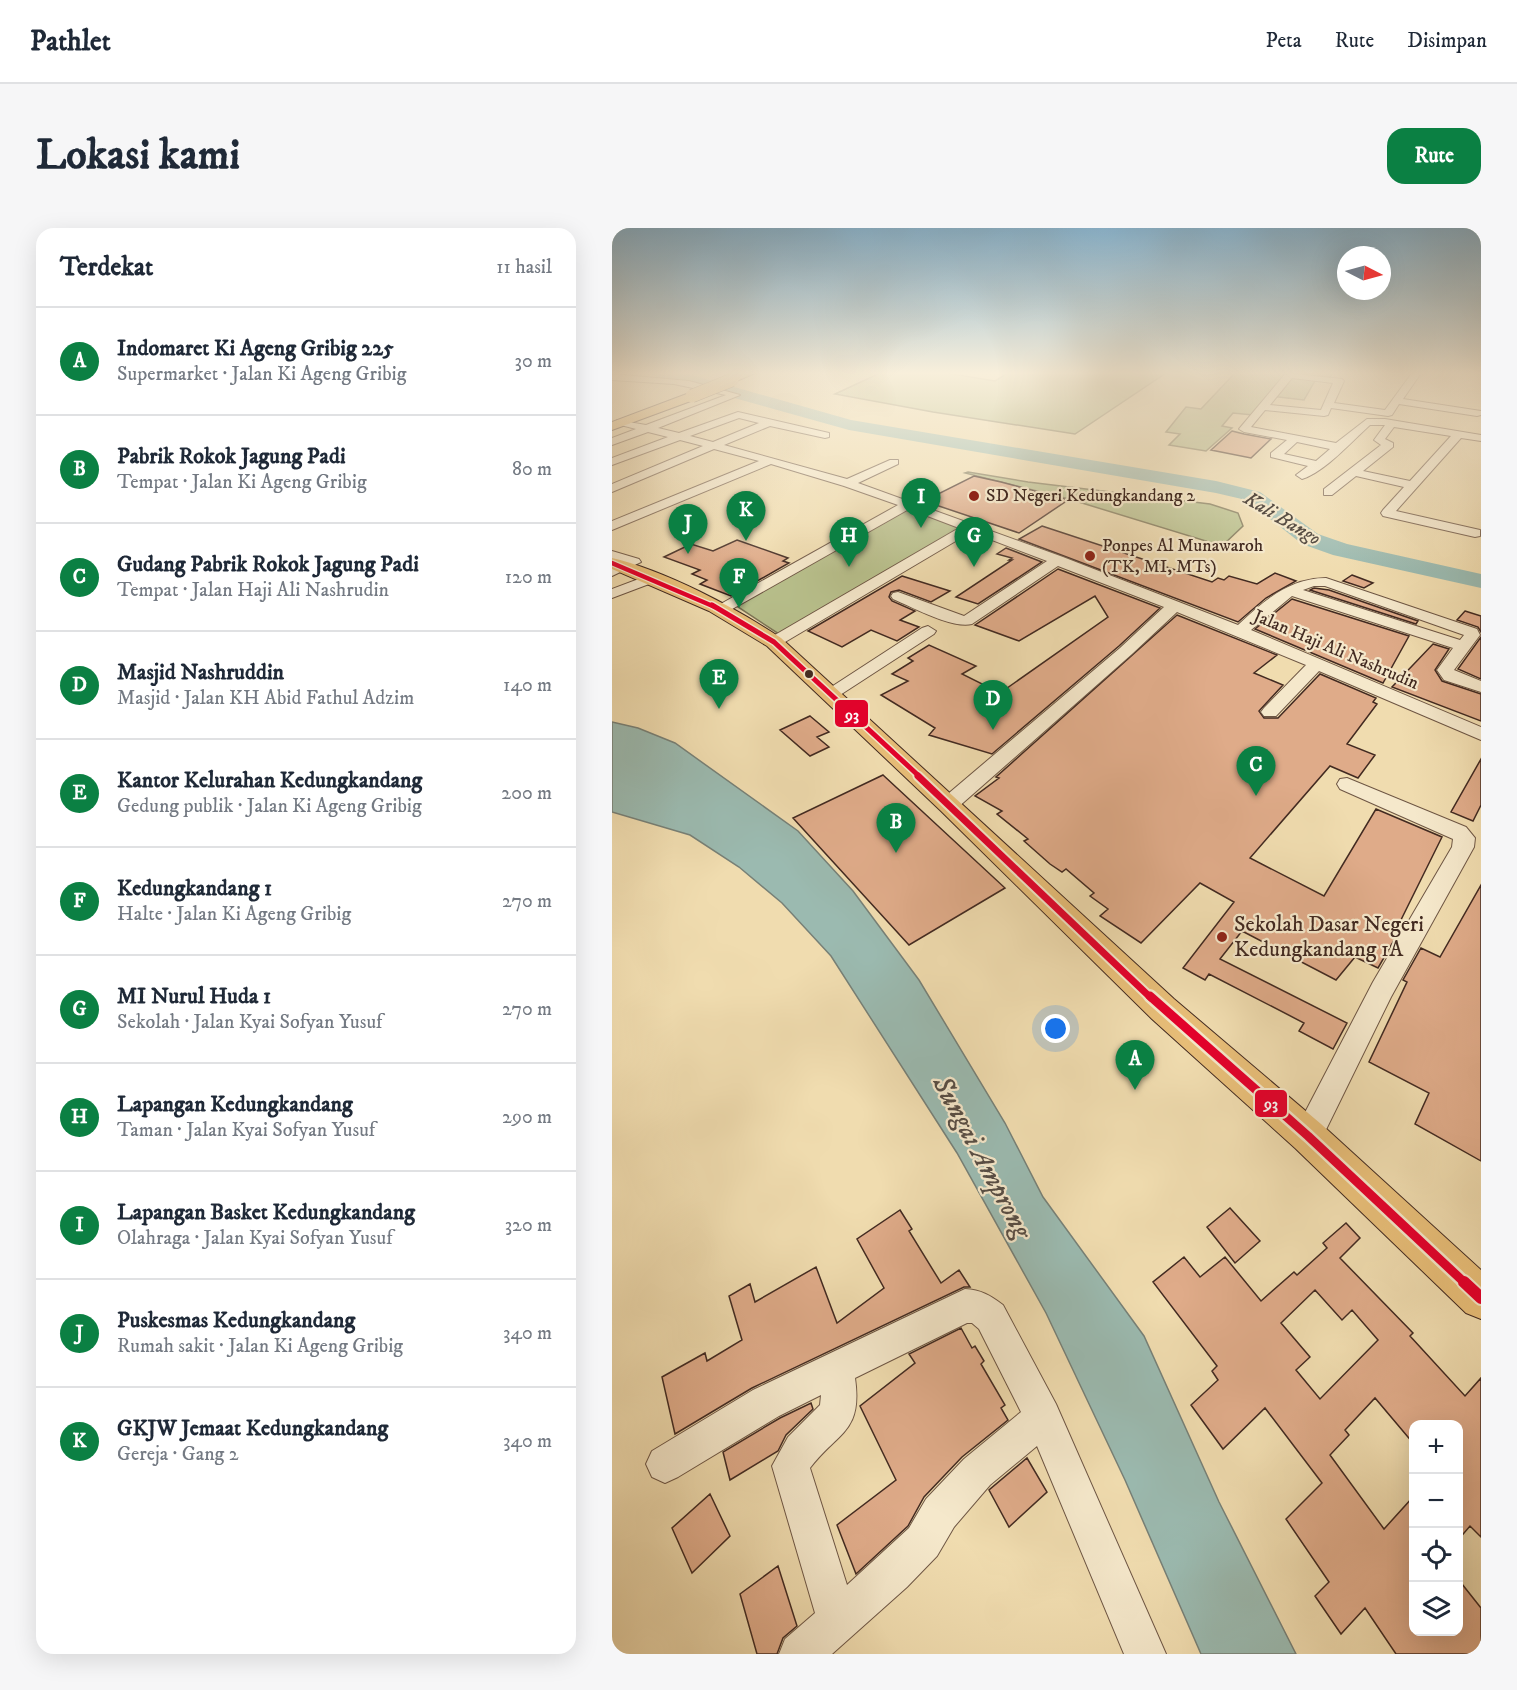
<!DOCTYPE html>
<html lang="id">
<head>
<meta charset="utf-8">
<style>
  :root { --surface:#fff; --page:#f6f6f7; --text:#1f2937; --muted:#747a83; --line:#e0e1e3; --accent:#0b8043 }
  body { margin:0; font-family:"IM FELL DW Pica",serif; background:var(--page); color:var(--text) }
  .controls { position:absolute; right:18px; bottom:18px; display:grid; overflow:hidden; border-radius:12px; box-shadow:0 6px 24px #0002 }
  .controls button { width:54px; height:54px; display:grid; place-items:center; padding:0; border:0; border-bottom:2px solid var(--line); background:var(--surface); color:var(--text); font:30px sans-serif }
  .compass { position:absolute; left:725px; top:18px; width:54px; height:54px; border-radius:50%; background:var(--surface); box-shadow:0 6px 24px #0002; rotate:96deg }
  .you { position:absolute; left:444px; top:801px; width:21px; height:21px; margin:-15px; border:4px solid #fff; border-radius:50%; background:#1a73e8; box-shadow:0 0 0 9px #1a73e833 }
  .badge { display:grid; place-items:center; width:39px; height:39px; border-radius:50%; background:var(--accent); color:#fff; font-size:20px; font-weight:700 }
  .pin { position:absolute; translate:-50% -50px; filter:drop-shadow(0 2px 3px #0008) }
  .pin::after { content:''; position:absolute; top:32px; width:21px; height:18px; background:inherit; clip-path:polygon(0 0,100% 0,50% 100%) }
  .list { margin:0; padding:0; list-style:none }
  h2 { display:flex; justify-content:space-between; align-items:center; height:78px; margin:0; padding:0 24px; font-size:26px }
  h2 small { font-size:20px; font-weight:400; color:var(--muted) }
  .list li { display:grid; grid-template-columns:39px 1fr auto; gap:18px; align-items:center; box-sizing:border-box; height:108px; padding:0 24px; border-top:2px solid var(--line) }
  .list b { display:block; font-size:22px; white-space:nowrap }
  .list p { margin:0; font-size:20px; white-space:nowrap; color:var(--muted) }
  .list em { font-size:20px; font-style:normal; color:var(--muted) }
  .icon { flex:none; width:33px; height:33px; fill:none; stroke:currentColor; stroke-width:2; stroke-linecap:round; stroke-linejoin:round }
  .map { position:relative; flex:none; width:869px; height:1426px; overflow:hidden; border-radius:18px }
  header { display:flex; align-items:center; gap:36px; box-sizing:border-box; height:84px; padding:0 30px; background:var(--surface); border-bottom:2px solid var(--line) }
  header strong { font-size:28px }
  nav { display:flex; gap:33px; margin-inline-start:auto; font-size:21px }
  .intro { display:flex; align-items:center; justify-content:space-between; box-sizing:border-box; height:144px; padding:0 36px }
  h1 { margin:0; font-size:42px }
  .button { padding:15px 27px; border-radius:18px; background:var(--accent); color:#fff; font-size:21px; font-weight:700 }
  main { display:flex; gap:36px; padding:0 36px }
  aside { flex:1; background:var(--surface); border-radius:18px; box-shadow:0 6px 24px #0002 }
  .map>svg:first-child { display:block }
  .green { fill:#b8c08c; stroke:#7d7556; stroke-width:1.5 }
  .water { fill:#9bbab0; stroke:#778077; stroke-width:1.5 }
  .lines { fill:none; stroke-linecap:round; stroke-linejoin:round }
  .river { fill:#9bbab0; fill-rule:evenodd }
  .building { fill:#dfab89; stroke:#422a21; stroke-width:1.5; fill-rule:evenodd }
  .minor-casing { stroke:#6e5644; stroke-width:2 }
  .major-casing { stroke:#422a21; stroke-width:2 }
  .minor { fill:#f5e8cb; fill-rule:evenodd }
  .major { fill:#e8be78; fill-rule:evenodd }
  .major-bridge-casing { stroke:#422a21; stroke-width:14; stroke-linecap:butt }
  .major-bridge { stroke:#e8be78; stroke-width:13 }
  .bus-1-far4-casing { stroke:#f5e8cb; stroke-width:7 }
  .bus-1-far3-casing { stroke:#f5e8cb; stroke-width:8 }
  .bus-1-far2-casing { stroke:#f5e8cb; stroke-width:11 }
  .bus-1-far1-casing { stroke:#f5e8cb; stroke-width:14 }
  .bus-1-casing { stroke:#f5e8cb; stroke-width:16 }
  .bus-1-far4 { stroke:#e4002b; stroke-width:4.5 }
  .bus-1-far3 { stroke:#e4002b; stroke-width:5 }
  .bus-1-far2 { stroke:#e4002b; stroke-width:7 }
  .bus-1-far1 { stroke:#e4002b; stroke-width:9 }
  .bus-1 { stroke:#e4002b; stroke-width:12 }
  .poi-dot { fill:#8f2418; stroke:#f5e8cb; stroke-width:2 }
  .bus-dot { fill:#422a21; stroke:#f5e8cb; stroke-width:2 }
  .labels { text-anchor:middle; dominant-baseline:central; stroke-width:4.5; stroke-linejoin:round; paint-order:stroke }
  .far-poi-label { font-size:18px; fill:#422a21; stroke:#f5e8cb; text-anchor:start }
  .far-street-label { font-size:18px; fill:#422a21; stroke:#f5e8cb }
  .far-water-label { font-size:20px; font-style:italic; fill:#584e45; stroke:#f5e8cb }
  .poi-label { font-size:22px; fill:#422a21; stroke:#f5e8cb; text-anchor:start }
  .near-water-label { font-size:28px; font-style:italic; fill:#584e45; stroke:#f5e8cb }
  .line-badge { stroke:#f5e8cb; stroke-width:2 }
  .badge-label { font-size:16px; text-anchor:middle; font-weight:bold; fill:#fff }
</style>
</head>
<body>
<header>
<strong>Pathlet</strong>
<nav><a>Peta</a><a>Rute</a><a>Disimpan</a></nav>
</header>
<div class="intro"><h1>Lokasi kami</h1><a class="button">Rute</a></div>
<main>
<aside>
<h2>Terdekat<small>11 hasil</small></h2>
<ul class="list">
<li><span class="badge">A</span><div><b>Indomaret Ki Ageng Gribig 225</b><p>Supermarket · Jalan Ki Ageng Gribig</p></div><em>30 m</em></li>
<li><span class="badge">B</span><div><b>Pabrik Rokok Jagung Padi</b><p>Tempat · Jalan Ki Ageng Gribig</p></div><em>80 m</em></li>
<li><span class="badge">C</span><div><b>Gudang Pabrik Rokok Jagung Padi</b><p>Tempat · Jalan Haji Ali Nashrudin</p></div><em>120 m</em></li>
<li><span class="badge">D</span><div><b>Masjid Nashruddin</b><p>Masjid · Jalan KH Abid Fathul Adzim</p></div><em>140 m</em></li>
<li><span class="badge">E</span><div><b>Kantor Kelurahan Kedungkandang</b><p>Gedung publik · Jalan Ki Ageng Gribig</p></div><em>200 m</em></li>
<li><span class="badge">F</span><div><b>Kedungkandang 1</b><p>Halte · Jalan Ki Ageng Gribig</p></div><em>270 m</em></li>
<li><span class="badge">G</span><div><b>MI Nurul Huda 1</b><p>Sekolah · Jalan Kyai Sofyan Yusuf</p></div><em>270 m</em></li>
<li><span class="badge">H</span><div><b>Lapangan Kedungkandang</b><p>Taman · Jalan Kyai Sofyan Yusuf</p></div><em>290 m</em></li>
<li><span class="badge">I</span><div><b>Lapangan Basket Kedungkandang</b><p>Olahraga · Jalan Kyai Sofyan Yusuf</p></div><em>320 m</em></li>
<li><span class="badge">J</span><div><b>Puskesmas Kedungkandang</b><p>Rumah sakit · Jalan Ki Ageng Gribig</p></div><em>340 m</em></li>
<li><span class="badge">K</span><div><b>GKJW Jemaat Kedungkandang</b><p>Gereja · Gang 2</p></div><em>340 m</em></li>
</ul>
</aside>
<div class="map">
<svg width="869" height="1426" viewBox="0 0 869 1426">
  <rect width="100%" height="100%" fill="#f0dcaf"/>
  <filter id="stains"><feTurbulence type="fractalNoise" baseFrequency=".00333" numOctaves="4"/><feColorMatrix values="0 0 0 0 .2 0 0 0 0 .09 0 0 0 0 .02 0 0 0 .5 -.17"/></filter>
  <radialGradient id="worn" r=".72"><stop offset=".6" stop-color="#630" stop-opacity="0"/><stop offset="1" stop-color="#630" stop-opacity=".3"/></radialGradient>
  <path class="green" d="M268,145H334L383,153L396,145H554L463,206L321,184L223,166Z
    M623,145H721L716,152L704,151L692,172L657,168L641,187L621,185L610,198L620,200L594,223L557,217L568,206L554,204L574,179L589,181Z
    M356,244L416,254L598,276L626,285L631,298L610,318L457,271L353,245Z
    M296,281L349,300L167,406L123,377Z"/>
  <path class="water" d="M0,494L26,500L63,515L186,603L241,663L307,752L393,895L431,969L532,1108L607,1274L684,1426H589L513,1252L434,1085L345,925L219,728L170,675L127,639L78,607L0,584Z"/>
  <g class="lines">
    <path class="river" d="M41,145L80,147L239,192L604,253L648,264L706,306L735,316L869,346V360L721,327L690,316L634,272L604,265L237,202L43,148Z"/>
  </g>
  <path class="building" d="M620,203L632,206L659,211L639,230L599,222Z
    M362,248L389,254L456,272L407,305L312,273Z
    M430,298L600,354L606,350L612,352L617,348L645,356L663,345L684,353L654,370L626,394L407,311Z
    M125,312L176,330L171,333L177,335L119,368L88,356L95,352L80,346L88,342L52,329L79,316L101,323Z
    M394,320L430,334L366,376L344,369L400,332H397L400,330L385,326Z
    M446,341L548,380L507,418L380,526L317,507L323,500L269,467L296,453L280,446L301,433L296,430L317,417L364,438L350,446L388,465L496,389L483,368L407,413L363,397Z
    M740,347L761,355L752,360L731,353Z
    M290,348L338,363L319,374L287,362L279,364L277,369L280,373L303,383L288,392L307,399L285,413L259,402L230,419L196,403Z
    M702,360L717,362L806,393L804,396L698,362Z
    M680,371L797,408L771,455L643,401Z
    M853,383L869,388V404L866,399L845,392Z
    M565,387L665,427L642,445L671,457L647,483L652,490H666L708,446L764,470L761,474L765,476L735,516L763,527L746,550L718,538L638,630L712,668L764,581L830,609L781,708L784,709L766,740L743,729L724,752L630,703L608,731L735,795L721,821L687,803L692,795L597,746L593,752L571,740L622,674L588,655L529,715L488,688L496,681L478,668L482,665L454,641L450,644L438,636L412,613L416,611L385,586L390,583L363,568L387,550L384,549Z
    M869,409V451L846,441Z
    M821,416L837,421L823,442L830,453L869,466V493L780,459Z
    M198,488L217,504L205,509L217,519L198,528L168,502Z
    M869,531V577L861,593L839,584Z
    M271,547L393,660L297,717L181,590Z
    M869,657V933L803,896L817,865L757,834L795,754L791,752L809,720L828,729Z
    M618,980L648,1013L623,1035L595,999Z
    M288,982L300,1001L297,1003L329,1055L347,1042L358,1059H352L140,1160L63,1206L50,1149L93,1125L95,1133L130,1112L117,1068L138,1056L143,1074L204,1039L225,1095L272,1060L245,1011Z
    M734,995L748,1010L728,1030L801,1105L798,1108L853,1168L869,1150V1309L858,1298L846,1312V1197H801V1215L763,1170L733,1202L737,1207L718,1227L772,1301L801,1269V1404H846V1351L869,1380V1426H784L753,1380L729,1406L703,1368L717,1354L674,1291L710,1255L653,1180L611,1221L579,1177L606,1152L600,1143L605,1138L541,1054L572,1029L588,1049L613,1029L649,1073L682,1044L685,1047L715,1020L711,1015ZM703,1062L730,1092L740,1082L766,1112L708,1171L684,1142L698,1129L669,1095Z
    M349,1100L360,1120L363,1118L372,1133L369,1136L393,1177L389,1180L396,1192L350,1229L312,1269L296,1298L244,1346L225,1297L284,1252L248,1178L303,1135L297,1126Z
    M199,1175L201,1181L174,1207L166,1223L118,1252L111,1224L168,1190Z
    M415,1230L435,1264L397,1299L377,1262Z
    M98,1266L118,1308L80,1345L60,1300Z
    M166,1338L185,1398L171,1410L165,1426H145L128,1366Z"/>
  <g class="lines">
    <g class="minor-casing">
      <path id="minor" d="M674,145L730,151L732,153L722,175L773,182L800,145H809L791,171L869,183V187L865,188L787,176L780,187L776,188L719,180L716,187L712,188L653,182L639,199L724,215L755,191H773L869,207V213L849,210L784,283L868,302V308L863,309L771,288L769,285L771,282L792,259L744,248L720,267H712V261L769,217L762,212L773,197H758C740,213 713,244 690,251L684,247L696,238L659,229V225L675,212L632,204L627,201ZM680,150L721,155L709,182L658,177ZM782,199L839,208L798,253L751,243L781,219V215L773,211ZM685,214L718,221L704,233L672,226Z
        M0,146L77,153L128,167L46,200L67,205L126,184L217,205V209L213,210L158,198L112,217L235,251L278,232H286V236L246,255L451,329L626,397C652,373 677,350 714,350L865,401L868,407L842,442L869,453V464L832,452L825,442L841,420L680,368L639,402L869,499V512L707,443L664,488H652L649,484L652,480L694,437L565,384L520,426L344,581L337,583L330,581L327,576L330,571L508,420L552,379L446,338L360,396C340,401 300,379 281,371L279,368L281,365L286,364L352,388L435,333L359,304L168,417H156L154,414L156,411L347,300L297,281L115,384H105L102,381L105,378L286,277L232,258L159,236L0,302V293L147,233L102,221L0,264V256L91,218L68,212L0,237V230L56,209L36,204L0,217V210L24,201L5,196V192L34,197L114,167L62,156L0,152ZM127,190L147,195L101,214L78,208ZM702,358H713L852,407L848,412L691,362Z
        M0,323L27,331L29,334L0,348V339L9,334L0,331Z
        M40,346L47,350L45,353L0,370V361Z
        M316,398L324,403L322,406L225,469H213L210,465L310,400Z
        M735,550L854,599L863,610L862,619L779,769L706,918L696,922L686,918L681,908L686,898L761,754L840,619L841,611L728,561L725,556L728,551Z
        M353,1061C369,1062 378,1067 391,1077L444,1176L554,1426H512L425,1218L378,1257L342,1299L325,1328L295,1359L220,1426H167L173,1411L203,1385L160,1238L176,1209L208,1177L209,1167L167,1188L66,1249L53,1255L40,1249L34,1236L40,1223L141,1162ZM355,1095H360L367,1101L409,1184L352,1231L314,1271L297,1300L235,1357L198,1240C225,1204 251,1205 243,1150Z"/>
    </g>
    <g class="major-casing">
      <path id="major" d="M127,145H143L120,155L114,152Z
        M80,164L84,165V171L0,202V194Z
        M0,330C54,343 122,379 169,410L562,771L709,896L869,1042V1091L854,1085L683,920L540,791L328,582L155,418L97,383L0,341Z"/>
    </g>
    <use href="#minor" class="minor"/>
    <use href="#major" class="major"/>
    <g class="major-bridge-casing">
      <path id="major-bridge" d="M80,168L120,152"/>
    </g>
    <use href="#major-bridge" class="major-bridge"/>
    <g class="bus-1-far4-casing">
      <path id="bus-1-far4" d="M0,335L103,379"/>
    </g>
    <g class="bus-1-far3-casing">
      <path id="bus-1-far3" d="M100,377L162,414L308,549"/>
    </g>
    <g class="bus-1-far2-casing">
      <path id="bus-1-far2" d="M306,548L539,770"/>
    </g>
    <g class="bus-1-far1-casing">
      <path id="bus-1-far1" d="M538,768L696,908L854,1056"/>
    </g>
    <g class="bus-1-casing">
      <path id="bus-1" d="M852,1054L869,1070"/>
    </g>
    <use href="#bus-1-far4" class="bus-1-far4"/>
    <use href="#bus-1-far3" class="bus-1-far3"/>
    <use href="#bus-1-far2" class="bus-1-far2"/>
    <use href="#bus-1-far1" class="bus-1-far1"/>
    <use href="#bus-1" class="bus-1"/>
  </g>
  <linearGradient id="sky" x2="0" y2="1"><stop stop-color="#89b6d2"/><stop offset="0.42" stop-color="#f8efdb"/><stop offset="1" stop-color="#f8efdb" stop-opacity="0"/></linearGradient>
  <rect width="869" height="345" fill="url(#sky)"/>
  <g class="poi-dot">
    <circle cx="362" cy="268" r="6"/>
    <circle cx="478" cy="328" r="6"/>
    <circle cx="610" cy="709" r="6"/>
  </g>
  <circle class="bus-dot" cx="197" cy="446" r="5"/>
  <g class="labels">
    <g class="far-poi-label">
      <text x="374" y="268">SD Negeri Kedungkandang 2</text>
      <text x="490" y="318">Ponpes Al Munawaroh<tspan x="490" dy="21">(TK, MI, MTs)</tspan></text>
    </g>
    <g class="far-street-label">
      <text transform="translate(724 422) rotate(23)">Jalan Haji Ali Nashrudin</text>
    </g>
    <g class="far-water-label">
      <text transform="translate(670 291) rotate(31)">Kali Bango</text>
    </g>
    <g class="poi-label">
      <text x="622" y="696">Sekolah Dasar Negeri<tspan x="622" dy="25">Kedungkandang 1A</tspan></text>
    </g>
    <g class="near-water-label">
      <text transform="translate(370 929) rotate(62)">Sungai Amprong</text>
    </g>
  </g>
  <g class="line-badge">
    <rect x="222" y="471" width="35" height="29" rx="6" fill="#e4002b"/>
    <rect x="642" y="861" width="34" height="29" rx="6" fill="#e4002b"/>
  </g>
  <g class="badge-label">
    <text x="240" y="492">93</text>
    <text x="659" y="881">93</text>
  </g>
  <rect width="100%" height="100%" filter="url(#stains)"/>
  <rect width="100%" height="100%" fill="url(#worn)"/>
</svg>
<div class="controls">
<button>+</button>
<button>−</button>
<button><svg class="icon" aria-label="locate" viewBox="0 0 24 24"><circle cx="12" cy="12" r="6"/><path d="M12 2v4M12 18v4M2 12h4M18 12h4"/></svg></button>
<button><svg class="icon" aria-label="layers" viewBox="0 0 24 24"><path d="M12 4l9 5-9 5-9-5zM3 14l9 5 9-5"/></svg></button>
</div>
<svg class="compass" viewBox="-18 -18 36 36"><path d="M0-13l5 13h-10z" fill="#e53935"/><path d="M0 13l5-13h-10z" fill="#747a83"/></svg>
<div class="you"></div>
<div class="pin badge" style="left:523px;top:862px">A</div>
<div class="pin badge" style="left:284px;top:625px">B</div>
<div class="pin badge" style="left:644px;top:568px">C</div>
<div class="pin badge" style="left:381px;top:502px">D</div>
<div class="pin badge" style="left:107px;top:481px">E</div>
<div class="pin badge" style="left:127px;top:380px">F</div>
<div class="pin badge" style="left:362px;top:339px">G</div>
<div class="pin badge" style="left:237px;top:339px">H</div>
<div class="pin badge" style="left:309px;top:300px">I</div>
<div class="pin badge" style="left:76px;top:326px">J</div>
<div class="pin badge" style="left:134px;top:313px">K</div>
</div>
</main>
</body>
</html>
